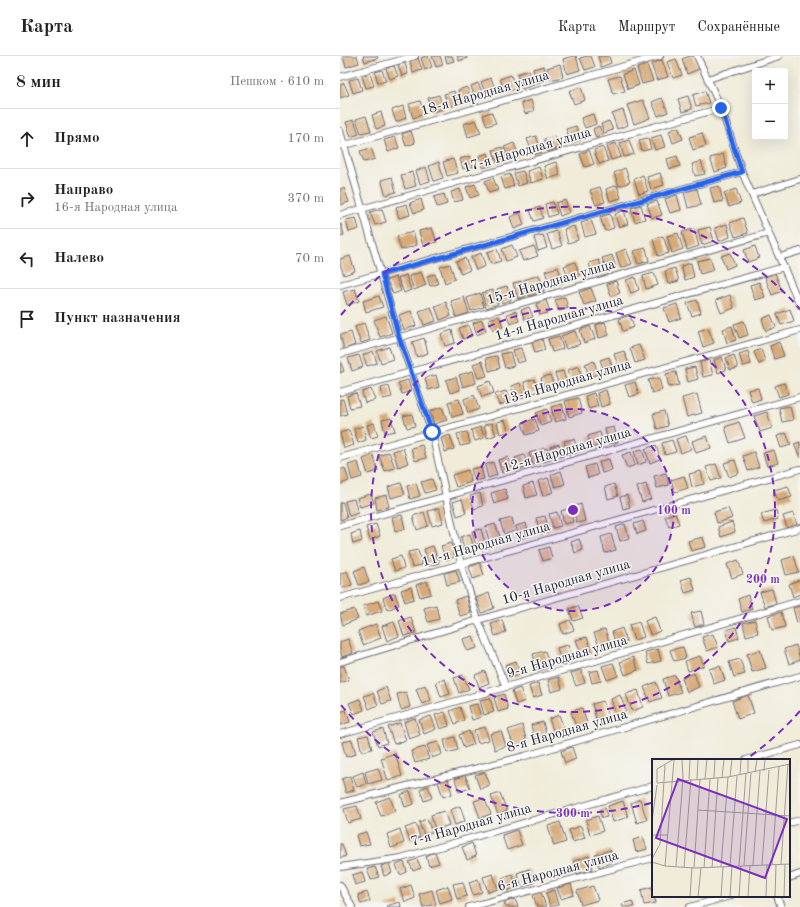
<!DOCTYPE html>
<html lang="ru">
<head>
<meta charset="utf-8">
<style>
  :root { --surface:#fff; --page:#f2f2f2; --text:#202124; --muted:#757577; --line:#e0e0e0 }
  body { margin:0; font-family:"Old Standard TT",serif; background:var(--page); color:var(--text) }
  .controls { position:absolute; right:12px; top:12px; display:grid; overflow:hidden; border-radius:4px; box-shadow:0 4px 16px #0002 }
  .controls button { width:36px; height:36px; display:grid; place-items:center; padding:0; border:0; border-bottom:1px solid var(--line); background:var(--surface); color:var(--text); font:20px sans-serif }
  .stop { position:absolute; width:12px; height:12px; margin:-9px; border:3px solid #2563eb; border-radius:50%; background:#fff }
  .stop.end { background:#2563eb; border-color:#fff; box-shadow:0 1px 4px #0008 }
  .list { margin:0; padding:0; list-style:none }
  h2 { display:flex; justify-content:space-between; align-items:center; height:52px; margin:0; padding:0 16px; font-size:17px }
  h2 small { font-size:13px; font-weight:400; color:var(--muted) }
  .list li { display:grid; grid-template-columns:26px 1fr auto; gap:12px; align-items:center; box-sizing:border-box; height:60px; padding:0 16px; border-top:1px solid var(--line) }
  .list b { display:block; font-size:15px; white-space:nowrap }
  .list p { margin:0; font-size:13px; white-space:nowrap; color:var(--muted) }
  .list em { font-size:13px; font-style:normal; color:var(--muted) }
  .icon { flex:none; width:22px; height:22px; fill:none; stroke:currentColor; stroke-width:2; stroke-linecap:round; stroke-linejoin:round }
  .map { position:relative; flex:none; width:460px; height:851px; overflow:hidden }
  header { display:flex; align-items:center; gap:24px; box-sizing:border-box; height:56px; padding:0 20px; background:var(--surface); border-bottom:1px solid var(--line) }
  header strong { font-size:19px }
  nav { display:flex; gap:22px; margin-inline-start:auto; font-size:14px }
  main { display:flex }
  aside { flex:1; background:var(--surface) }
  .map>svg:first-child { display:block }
  .building { fill:#d8aa78 }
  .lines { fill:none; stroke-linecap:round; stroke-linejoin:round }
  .minor-casing { stroke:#6a6972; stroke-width:8 }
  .minor { stroke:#fff; stroke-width:6 }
  .route { stroke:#2563eb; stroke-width:5 }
  .ring { fill:none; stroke:#7b2cbf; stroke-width:2; stroke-dasharray:7 5 }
  .labels { text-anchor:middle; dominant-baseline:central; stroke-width:3; stroke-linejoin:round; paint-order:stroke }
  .street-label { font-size:14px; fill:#22223b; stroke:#f6f6f2 }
  .inset-road { fill:none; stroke:#9e9b9a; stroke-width:1 }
  .view { fill:#7b2cbf; fill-opacity:0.15; stroke:#7b2cbf; stroke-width:2 }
  .inset-edge { fill:none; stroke:#22223b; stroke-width:2 }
  .centre { fill:#7b2cbf; stroke:#f6f6f2; stroke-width:2 }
  .ring-label { font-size:12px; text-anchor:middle; font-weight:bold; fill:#7b2cbf; stroke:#f6f6f2; stroke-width:3; stroke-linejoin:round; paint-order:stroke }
</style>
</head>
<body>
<header>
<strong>Карта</strong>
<nav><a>Карта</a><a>Маршрут</a><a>Сохранённые</a></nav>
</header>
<main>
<aside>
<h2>8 мин<small>Пешком · 610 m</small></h2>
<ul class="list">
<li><svg class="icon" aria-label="ahead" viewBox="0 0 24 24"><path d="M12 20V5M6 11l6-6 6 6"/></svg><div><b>Прямо</b></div><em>170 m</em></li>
<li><svg class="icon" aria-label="right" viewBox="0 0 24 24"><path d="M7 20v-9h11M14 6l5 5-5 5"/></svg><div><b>Направо</b><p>16-я Народная улица</p></div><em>370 m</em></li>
<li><svg class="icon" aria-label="left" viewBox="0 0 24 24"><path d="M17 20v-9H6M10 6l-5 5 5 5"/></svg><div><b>Налево</b></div><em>70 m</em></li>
<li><svg class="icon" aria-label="arrive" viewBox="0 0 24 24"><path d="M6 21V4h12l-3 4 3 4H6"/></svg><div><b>Пункт назначения</b></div></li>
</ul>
</aside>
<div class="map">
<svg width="460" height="851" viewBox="0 0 460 851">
  <rect width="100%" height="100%" fill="#f6f6f2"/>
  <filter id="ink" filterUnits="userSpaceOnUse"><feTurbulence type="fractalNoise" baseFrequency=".025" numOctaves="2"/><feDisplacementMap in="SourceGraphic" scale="8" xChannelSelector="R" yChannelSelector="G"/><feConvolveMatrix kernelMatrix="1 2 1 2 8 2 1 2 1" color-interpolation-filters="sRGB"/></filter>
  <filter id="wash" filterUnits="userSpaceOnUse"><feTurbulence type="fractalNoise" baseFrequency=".012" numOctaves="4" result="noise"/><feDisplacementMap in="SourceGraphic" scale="16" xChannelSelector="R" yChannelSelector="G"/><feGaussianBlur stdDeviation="0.9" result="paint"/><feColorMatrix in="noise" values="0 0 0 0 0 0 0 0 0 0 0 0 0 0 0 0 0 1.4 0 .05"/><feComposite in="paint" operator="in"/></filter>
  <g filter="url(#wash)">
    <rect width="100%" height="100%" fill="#f0ecd9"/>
    <g id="blocks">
      <path class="building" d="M3,0H17L19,7L6,11Z
        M23,0H37L38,2L25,6Z
        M85,0H88L92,11L85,14L81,2Z
        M92,0H100L103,9L96,11Z
        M105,0H112L114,5L107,7Z
        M117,0H126L127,2L119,5Z
        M233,0H236L240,14L227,18L223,3Z
        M247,0H251L255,11L245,14L240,2Z
        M258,0H269L271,7L261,11Z
        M350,0H354L359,13L347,18L342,3Z
        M78,2L82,14L73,17L70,5Z
        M336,3L342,19L333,22L327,6Z
        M322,4L328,21L317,24L311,8Z
        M65,7L68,18L62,20L58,9Z
        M220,8L223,21L210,24L207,12Z
        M307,9L313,25L302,28L297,12Z
        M54,10L58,20L50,23L46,12Z
        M204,10L207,24L196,27L193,13Z
        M42,14L46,25L38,27L35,16Z
        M189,14L194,29L182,33L177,18Z
        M294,14L299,29L288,33L283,18Z
        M30,17L34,30L26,32L22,20Z
        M171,19L176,33L165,36L160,23Z
        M280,20L285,35L273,38L268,23Z
        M18,22L22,34L13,37L9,24Z
        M151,22L156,35L146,39L141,26Z
        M4,27L9,39L0,42V29Z
        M138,27L143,38L135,42L131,30Z
        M127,31L131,43L122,46L118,34Z
        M241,31L245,44L234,48L229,35Z
        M114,35L119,48L109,51L104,38Z
        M365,35L369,47L356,50L353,39Z
        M99,39L103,53L92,56L88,42Z
        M348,40L352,53L342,56L338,43Z
        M322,42L328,56L318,60L312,46Z
        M191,44L194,55L185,58L181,47Z
        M303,44L310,62L294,68L287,49Z
        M80,45L84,58L73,62L69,48Z
        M63,50L66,62L56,66L52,54Z
        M283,54L288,69L277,73L272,58Z
        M41,56L45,70L36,73L32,59Z
        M151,56L156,67L147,70L143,59Z
        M253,58L256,68L245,72L241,62Z
        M26,60L31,75L21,77L16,63Z
        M14,64L19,78L11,81L6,66Z
        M136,64L141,77L128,81L124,68Z
        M269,65L273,74L264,77L261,68Z
        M236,70L241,84L231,87L226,73Z
        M259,70L263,79L256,82L253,73Z
        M338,71L343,83L333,87L329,75Z
        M71,75L75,87L66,90L62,78Z
        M362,77L366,90L353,94L349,81Z
        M321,79L325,91L315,94L311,82Z
        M196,80L202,96L193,99L187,83Z
        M214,80L219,92L208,96L204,83Z
        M55,81L59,92L48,96L44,84Z
        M308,82L311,93L302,95L299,84Z
        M289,84L294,98L284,101L280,87Z
        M174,87L179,101L169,104L164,91Z
        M276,87L281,101L271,104L267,90Z
        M162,91L166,104L157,107L153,94Z
        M263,91L268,105L259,108L254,94Z
        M31,92L35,103L24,106L20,95Z
        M249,94L254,108L245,111L240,98Z
        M148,97L152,109L143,112L139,100Z
        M383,98L387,112L375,116L370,102Z
        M130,100L133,111L123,113L120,103Z
        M337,100L340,110L330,113L327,103Z
        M113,103L118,117L107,120L103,106Z
        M361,105L365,118L355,120L352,108Z
        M99,106L103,122L94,125L89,110Z
        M216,106L220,119L208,123L204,110Z
        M86,111L90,125L80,128L76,115Z
        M199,111L203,123L191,127L187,115Z
        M285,112L290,126L279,130L274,117Z
        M183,115L187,127L178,130L174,117Z
        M72,116L76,130L65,133L61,119Z
        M320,117L324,129L311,133L307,121Z
        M170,118L174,130L165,133L161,121Z
        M303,119L308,135L299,138L294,123Z
        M52,121L56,136L46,139L41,124Z
        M153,122L158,134L149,137L145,125Z
        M135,128L139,139L130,142L126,131Z
        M277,129L281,142L270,145L266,133Z
        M379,130L383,145L374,147L370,132Z
        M260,131L265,146L256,149L250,134Z
        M4,132L9,146L0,149V133Z
        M120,133L123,144L114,146L111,136Z
        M357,133L361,149L348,152L344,136Z
        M396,133L401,147L389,151L384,137Z
        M104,138L107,148L97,151L94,141Z
        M337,139L341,154L330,157L325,143Z
        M81,143L84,154L74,157L70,147Z
        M225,144L230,156L220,160L216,147Z
        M317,145L322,159L312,162L307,148Z
        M213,146L217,158L208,161L205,148Z
        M67,148L70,159L59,162L56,151Z
        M301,149L305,163L295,166L291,152Z
        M200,151L203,162L194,165L190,154Z
        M42,153L46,166L35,169L30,156Z
        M284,154L288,168L279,171L275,158Z
        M180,157L184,169L174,173L170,161Z
        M270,158L274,172L265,175L260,161Z
        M16,162L19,173L9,176L6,164Z
        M403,162L408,177L395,181L390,167Z
        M251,164L256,178L245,181L241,167Z
        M0,168H1L4,179L0,180Z
        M387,168L390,181L379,185L375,172Z
        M234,170L238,184L228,187L224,173Z
        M370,171L374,185L362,189L358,174Z
        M92,172L97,186L83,190L79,175Z
        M354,173L359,190L347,194L342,176Z
        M217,175L222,190L212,193L207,178Z
        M73,176L77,189L61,194L57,180Z
        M338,177L343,193L332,197L327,180Z
        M203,179L207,192L198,195L194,181Z
        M323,180L329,197L318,200L313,183Z
        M172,189L177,201L166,205L162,193Z
        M194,190L198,200L183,205L179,195Z
        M415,190L419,202L408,206L404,194Z
        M306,192L309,205L298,208L294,195Z
        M157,193L161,205L151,208L147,196Z
        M286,193L292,208L281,212L276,197Z
        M141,197L145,210L136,214L131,201Z
        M390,197L395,209L386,213L381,200Z
        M272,199L276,212L267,215L262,202Z
        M10,200L15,215L4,219L0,208V203Z
        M125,202L130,214L121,218L116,205Z
        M370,202L374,214L360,218L357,205Z
        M259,204L263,216L253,220L249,207Z
        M235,206L240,220L229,224L224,210Z
        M351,207L354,221L345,224L341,210Z
        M110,208L115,223L105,227L100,211Z
        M218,211L223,227L210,231L205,215Z
        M335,212L339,225L328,228L325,215Z
        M81,216L86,229L74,234L69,220Z
        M314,217L318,229L306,233L303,220Z
        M435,217L442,235L432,239L425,221Z
        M95,218L98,228L90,230L87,220Z
        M66,219L71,234L64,237L58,222Z
        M199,219L204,235L189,240L184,224Z
        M56,221L61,235L53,238L47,224Z
        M295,221L299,234L291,237L286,224Z
        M182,225L186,240L178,243L173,227Z
        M276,225L280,237L271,240L267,228Z
        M419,226L425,241L415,244L410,229Z
        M167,230L171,244L162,247L157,233Z
        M251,232L256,245L244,249L239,236Z
        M15,233L19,245L7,249L3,236Z
        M153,234L158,248L146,252L142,237Z
        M140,237L144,251L131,255L127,242Z
        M390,239L394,252L381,257L376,244Z
        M39,240L43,251L26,256L23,245Z
        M124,241L129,257L116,261L111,245Z
        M225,241L228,252L219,255L215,244Z
        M206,244L210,256L200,259L196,248Z
        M357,244L361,257L352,260L347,247Z
        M106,246L111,260L100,264L95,250Z
        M337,248L341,262L329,266L324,252Z
        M91,251L96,265L84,269L79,255Z
        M189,251L193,261L185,264L181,254Z
        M450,253L454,265L441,269L437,258Z
        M71,255L76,270L64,274L59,259Z
        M176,255L179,265L170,268L167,258Z
        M290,259L294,271L283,275L279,263Z
        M431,259L436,271L426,275L422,263Z
        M46,260L52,277L40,281L34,264Z
        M159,260L163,271L153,274L149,263Z
        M142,264L146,275L137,279L133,267Z
        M404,265L408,279L399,282L394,268Z
        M265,266L269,279L259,282L256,269Z
        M24,267L30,284L21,287L15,271Z
        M128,269L132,280L123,283L119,272Z
        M250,270L255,283L244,287L240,274Z
        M392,270L396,284L387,287L383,273Z
        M368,272L374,287L363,291L358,275Z
        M112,274L115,287L105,290L101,278Z
        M235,275L240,288L226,293L221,280Z
        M11,276L15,289L4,293L0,279Z
        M219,280L223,293L212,296L208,283Z
        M84,282L88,297L77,301L72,286Z
        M202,283L205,294L195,297L192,286Z
        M439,286L444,300L434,303L430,290Z
        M299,289L305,304L295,307L290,292Z
        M49,291L53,303L41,307L37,295Z
        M181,292L185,305L177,307L173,294Z
        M421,293L425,305L419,308L414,296Z
        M33,295L37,307L27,310L23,299Z
        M284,295L289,309L279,312L274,298Z
        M408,295L411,308L403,310L399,298Z
        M170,296L174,310L165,312L161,298Z
        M19,299L23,311L12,315L8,302Z
        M394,299L398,312L390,314L386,302Z
        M157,300L160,312L149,315L146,302Z
        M269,301L273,314L265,317L260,304Z
        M382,301L386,314L378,317L374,304Z
        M0,304L4,315L0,317Z
        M369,304L373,319L363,321L360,306Z
        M142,305L147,320L138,322L133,308Z
        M254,305L258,318L249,321L245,308Z
        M239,310L242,322L232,326L228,314Z
        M355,311L358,323L348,326L345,313Z
        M133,315L136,327L123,331L119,319Z
        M223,315L227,328L219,330L215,317Z
        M336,316L339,329L329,331L326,318Z
        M96,319L99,331L88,334L85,322Z
        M210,319L215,332L205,335L201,322Z
        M116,321L120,334L110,337L106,324Z
        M319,322L322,334L312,337L308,324Z
        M194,323L199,335L188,339L184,326Z
        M68,324L71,335L62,338L58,327Z
        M150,325L154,337L142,341L138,330Z
        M295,326L299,338L289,341L285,329Z
        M180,327L184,341L175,344L171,330Z
        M444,327L448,338L439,341L435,330Z
        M49,330L52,341L43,343L41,332Z
        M418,332L421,343L412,346L408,334Z
        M31,333L35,344L25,347L22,336Z
        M266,334L270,348L261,351L257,337Z
        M166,335L170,346L159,349L155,338Z
        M16,337L20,350L10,352L7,340Z
        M254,337L258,350L249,353L245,340Z
        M357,338L362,357L347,361L342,342Z
        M134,339L139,353L128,357L124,343Z
        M238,342L242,357L229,361L225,345Z
        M3,343L7,358L0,360V344Z
        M119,343L123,358L112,361L108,346Z
        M222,348L226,363L215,366L211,351Z
        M450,350L453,364L442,366L439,352Z
        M102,351L107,364L94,368L90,355Z
        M207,353L211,366L201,370L196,357Z
        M324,355L328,370L317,373L313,358Z
        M427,356L432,372L420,376L414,360Z
        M72,358L75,370L67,372L63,360Z
        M51,362L55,375L45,377L42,364Z
        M195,363L199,375L186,379L182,367Z
        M165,364L169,376L160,378L157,366Z
        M399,366L405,382L390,387L385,371Z
        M34,367L38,380L31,382L27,369Z
        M152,367L156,379L147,382L144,369Z
        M23,370L26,384L18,387L14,373Z
        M141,371L144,382L135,385L131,374Z
        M274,371L278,386L269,388L265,373Z
        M9,374L14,389L4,392L0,377Z
        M127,376L130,388L120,390L117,378Z
        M260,376L263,388L251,392L248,380Z
        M446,377L451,389L441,392L437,380Z
        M110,379L114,393L105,396L101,382Z
        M346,380L351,393L341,397L336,383Z
        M367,380L371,392L356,397L352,385Z
        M234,383L238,396L228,399L224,385Z
        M332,384L336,396L325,399L322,387Z
        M460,386V402L454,388Z
        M219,388L223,400L213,403L210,391Z
        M82,389L86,402L75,405L71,392Z
        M316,389L320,403L310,407L305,393Z
        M63,392L68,407L58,411L53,395Z
        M207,392L210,404L203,406L200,394Z
        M302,393L306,406L298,409L294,395Z
        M434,394L438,407L427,410L423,397Z
        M196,395L200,406L193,409L189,397Z
        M49,396L55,412L45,415L39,400Z
        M291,396L295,409L287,412L282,399Z
        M414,396L419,411L408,415L403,400Z
        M33,399L38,415L28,418L23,403Z
        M184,399L188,411L178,414L175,402Z
        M168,401L172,414L162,417L158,404Z
        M269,403L272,414L262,417L259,406Z
        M395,404L399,417L389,421L384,407Z
        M18,406L22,421L12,424L8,409Z
        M153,406L157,419L148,422L145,409Z
        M255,408L258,419L248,422L245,411Z
        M376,408L381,422L371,425L366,411Z
        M141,411L144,423L135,425L131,413Z
        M5,412L9,425L0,428V414Z
        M128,414L131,426L116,431L112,419Z
        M221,415L225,428L215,431L211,419Z
        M361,415L364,428L352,431L349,418Z
        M326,417L329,429L317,432L314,420Z
        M344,420L348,432L335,436L331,424Z
        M208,422L213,436L203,440L198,425Z
        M92,423L96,434L85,437L81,426Z
        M61,427L65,438L51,442L48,431Z
        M76,427L80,440L70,443L67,430Z
        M193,427L197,439L186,442L183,430Z
        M274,428L278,440L268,443L265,431Z
        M306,428L311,443L302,446L297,431Z
        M448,430L452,441L438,445L434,434Z
        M165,433L168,443L154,448L151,437Z
        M140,437L143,450L134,453L130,440Z
        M31,438L34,447L20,451L17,442Z
        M46,439L49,451L37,454L35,442Z
        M287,439L290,451L283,453L280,441Z
        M14,443L18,457L9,460L5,445Z
        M122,443L126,457L117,460L113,446Z
        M3,446L7,462L0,464V447Z
        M241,448L245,465L237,467L232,451Z
        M99,452L103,467L92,470L88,455Z
        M230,452L233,466L224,468L221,455Z
        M388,452L392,462L377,467L374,456Z
        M436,454L438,463L424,467L421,458Z
        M84,456L88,470L77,474L73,460Z
        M217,456L221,470L213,472L209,458Z
        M335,457L339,468L329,471L325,460Z
        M453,457L457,469L447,472L443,460Z
        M62,459L65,473L55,475L52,461Z
        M205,460L209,475L200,477L196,462Z
        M172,462L175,475L164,478L160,465Z
        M303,465L306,475L297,478L294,468Z
        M392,466L395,476L381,481L378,471Z
        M186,467L189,480L179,483L176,470Z
        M36,468L40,480L30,484L26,471Z
        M155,468L161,483L150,487L145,471Z
        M285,468L289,482L280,485L276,471Z
        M141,473L145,487L136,490L132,475Z
        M20,475L22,485L13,488L11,478Z
        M130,478L134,493L124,495L121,481Z
        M271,478L276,494L265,497L261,481Z
        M363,481L366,491L351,495L348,485Z
        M239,483L243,494L235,497L231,486Z
        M111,487L115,501L106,504L101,490Z
        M93,490L99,507L89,510L84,493Z
        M209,491L212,502L203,505L199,494Z
        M78,494L82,509L72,511L68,496Z
        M61,500L64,512L55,515L51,503Z
        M454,500L459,516L446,519L442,504Z
        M398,504L403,518L392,522L387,508Z
        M140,507L144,519L133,523L129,511Z
        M24,511L29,526L19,529L14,515Z
        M116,514L120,526L107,529L104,517Z
        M7,515L12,529L2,532L0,526V518Z
        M351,521L355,534L345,537L341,524Z
        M459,524L460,528V538L453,541L449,528Z
        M87,525L91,538L80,541L76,529Z
        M71,531L74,543L65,546L61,534Z
        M432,533L436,547L425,551L420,536Z
        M55,537L59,549L47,554L43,542Z
        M149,537L154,552L142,557L136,542Z
        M408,539L412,553L402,556L398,543Z
        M126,540L131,557L120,560L115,544Z
        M38,545L42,555L26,560L23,550Z
        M96,549L99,563L88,566L84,552Z
        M238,550L243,562L233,565L229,553Z
        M460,550V566L457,567L453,552Z
        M14,553L18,563L3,569L0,558Z
        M361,555L364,568L355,571L351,557Z
        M441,556L445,571L432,574L428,560Z
        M71,561L76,577L64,580L59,565Z
        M315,561L320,575L311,579L305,565Z
        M162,564L166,576L155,580L151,568Z
        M230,564L234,574L223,578L220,568Z
        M415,564L418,577L406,580L403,567Z
        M54,566L59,580L47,585L42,570Z
        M299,566L304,581L294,584L289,569Z
        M36,568L41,582L23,589L18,575Z
        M396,571L399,582L389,585L386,574Z
        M282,572L287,586L276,589L272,576Z
        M265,573L270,589L260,593L254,577Z
        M373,578L378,591L367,595L362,581Z
        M133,580L137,592L127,595L123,583Z
        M247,581L252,596L242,600L236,584Z
        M8,583L13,597L2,601L0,594V586Z
        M228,589L233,604L222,608L217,592Z
        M456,589L460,604L449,608L444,593Z
        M343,591L346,602L334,605L330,594Z
        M318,593L321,605L308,608L305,596Z
        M420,594L426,612L412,616L407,598Z
        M205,595L210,611L198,615L193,598Z
        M360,600L364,610L348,615L345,605Z
        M293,601L298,614L285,619L280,606Z
        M400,603L405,618L394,621L389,606Z
        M176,605L180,619L169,622L165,609Z
        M273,607L278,620L267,624L262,610Z
        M4,610L9,624L0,627V611Z
        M380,610L385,624L374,628L369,613Z
        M241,614L245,627L236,630L231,617Z
        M258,614L261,625L252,627L249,616Z
        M145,615L149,627L139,631L135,619Z
        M354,617L359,631L347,636L342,622Z
        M123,619L129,633L119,637L114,622Z
        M335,619L341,636L328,640L323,623Z
        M219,621L222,633L211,636L208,624Z
        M105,623L110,638L101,641L96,626Z
        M316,626L322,642L310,646L304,631Z
        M198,627L202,639L193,642L189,630Z
        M85,629L91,644L82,648L76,633Z
        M46,631L51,645L42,648L37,635Z
        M180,632L185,645L176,648L172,635Z
        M298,634L303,651L292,655L286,638Z
        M66,636L70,651L61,654L57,638Z
        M33,637L38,649L29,653L24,640Z
        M164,638L168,653L158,656L154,641Z
        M280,639L286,655L276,659L271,643Z
        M408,639L414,657L398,663L392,645Z
        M150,642L154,656L144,659L140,644Z
        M20,643L24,654L14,658L9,647Z
        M263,645L268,660L256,663L252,648Z
        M137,648L141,661L132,664L128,650Z
        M120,651L124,664L115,668L110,655Z
        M242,652L247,667L236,671L231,656Z
        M6,654L10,666L0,669V656Z
        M105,656L109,670L100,673L95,659Z
        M219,659L225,675L215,679L209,663Z
        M91,660L96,673L84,678L79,664Z
        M75,662L80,679L69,683L64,666Z
        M203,666L207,682L195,685L191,669Z
        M60,667L66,684L54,688L48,671Z
        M182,669L187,686L174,691L168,674Z
        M145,671L149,684L138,687L134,674Z
        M43,673L47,687L38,690L33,676Z
        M129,675L134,688L124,692L119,679Z
        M161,675L166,690L155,694L150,678Z
        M28,679L32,693L22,696L18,681Z
        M115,681L118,694L107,697L104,684Z
        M12,684L16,698L6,701L2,686Z
        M98,686L102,698L92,702L87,689Z
        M85,691L89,703L75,707L71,695Z
        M232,691L236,703L225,707L221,695Z
        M55,697L62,720L48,725L41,702Z
        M38,712L42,724L28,728L25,716Z
        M23,716L26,728L17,731L13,720Z
        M145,716L150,729L140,733L135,719Z
        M125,719L130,732L119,736L115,723Z
        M10,720L14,734L6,737L2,723Z
        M108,723L112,738L103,741L98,726Z
        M88,730L92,742L84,745L80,733Z
        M70,735L74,748L65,751L61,739Z
        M160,737L167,755L158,759L151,740Z
        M50,741L55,755L41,760L36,746Z
        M144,742L151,758L140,762L134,745Z
        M300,743L307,764L297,767L291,747Z
        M283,745L288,761L273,766L268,750Z
        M17,750L21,763L8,767L4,753Z
        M120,750L125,765L115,769L110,754Z
        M265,752L267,761L262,762L259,754Z
        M104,755L109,769L95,774L91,759Z
        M258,760L263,775L250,779L246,764Z
        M87,763L92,776L84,779L79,766Z
        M220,766L226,786L214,790L208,770Z
        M76,768L80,781L70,785L65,772Z
        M241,770L245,782L233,786L229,774Z
        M60,773L64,787L51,792L47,778Z
        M177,774L182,789L167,794L162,779Z
        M26,776L30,788L19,790L16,779Z
        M303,781L307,793L296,796L293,784Z
        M132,787L136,800L127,804L122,791Z
        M0,788H2L6,800L0,802Z
        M270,794L274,806L259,811L255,799Z
        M95,796L99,807L89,810L86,800Z
        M249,800L253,813L237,818L233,805Z
        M77,803L81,812L73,815L69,806Z
        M64,806L67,816L60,819L56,809Z
        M49,807L52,817L44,820L41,810Z
        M35,811L39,821L31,824L27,813Z
        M189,813L194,827L182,831L177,817Z
        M22,816L25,826L15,829L12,819Z
        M153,818L158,833L148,836L143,821Z
        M172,818L177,831L167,835L162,822Z
        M138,823L142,836L133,839L129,826Z
        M123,826L127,840L117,843L113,828Z
        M231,828L234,839L221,843L217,832Z
        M71,829L75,842L65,846L60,833Z
        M108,830L112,843L100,847L96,834Z
        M253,830L258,844L241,849L237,835Z
        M312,831L313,840H314L316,847L304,849L301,834Z
        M92,834L96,848L83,851L79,838Z
        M214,834L218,849L210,851L206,837Z
        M27,836L30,845L21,848L18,839Z
        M201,836L206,851H197L193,839Z
        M175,843L178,851H166L164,847Z
        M292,845L294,851H283L282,848Z
        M60,846L61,851H47L46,850Z"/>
    </g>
  </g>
  <g filter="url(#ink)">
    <use href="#blocks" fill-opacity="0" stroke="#6a6972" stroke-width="1"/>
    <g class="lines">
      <g class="minor-casing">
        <path id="minor" d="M357,0L381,52L402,116L460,249
          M0,21L75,0
          M368,23L439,0
          M0,75L59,281L92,377L121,508L138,564L166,631
          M2,90L320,0
          M412,138L460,123
          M0,159L381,52
          M440,201L460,195
          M0,229L402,116
          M0,298L429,177
          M0,336L444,211
          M0,402L460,274
          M0,470L460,341
          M0,542L460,413
          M0,606L138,564L460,472
          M0,678L166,631L460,545
          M406,704L460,689
          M0,747L185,700L460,620
          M449,767L460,764
          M0,811L61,802L313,730
          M449,822L460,818
          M0,829L12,851
          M437,840L441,851
          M129,851L313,802
          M350,851L390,840"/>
      </g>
      <use href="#minor" class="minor"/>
    </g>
  </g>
  <g class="lines" filter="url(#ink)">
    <path class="route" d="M92,376L59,281L42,218L402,116L381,52"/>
  </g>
  <circle cx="233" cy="454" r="101" fill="#7b2cbf" fill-opacity=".12"/>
  <g class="ring">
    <circle cx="233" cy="454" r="101"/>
    <circle cx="233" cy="454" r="202"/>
    <path d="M460 655A303 303 0 0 1 405 704M311 747A303 303 0 0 1 1 649M1 259A303 303 0 0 1 460 253"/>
  </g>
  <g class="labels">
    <g class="street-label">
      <text transform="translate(145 37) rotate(-16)">18-я Народная улица</text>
      <text transform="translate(187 94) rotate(-16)">17-я Народная улица</text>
      <text transform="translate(211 226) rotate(-16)">15-я Народная улица</text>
      <text transform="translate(219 262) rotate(-16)">14-я Народная улица</text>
      <text transform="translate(227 326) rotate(-16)">13-я Народная улица</text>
      <text transform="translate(227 394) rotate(-16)">12-я Народная улица</text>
      <text transform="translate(146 488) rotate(-16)">11-я Народная улица</text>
      <text transform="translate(226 526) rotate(-16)">10-я Народная улица</text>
      <text transform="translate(227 601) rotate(-16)">9-я Народная улица</text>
      <text transform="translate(227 675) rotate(-16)">8-я Народная улица</text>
      <text transform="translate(131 769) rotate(-16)">7-я Народная улица</text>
      <text transform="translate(218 815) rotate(-15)">6-я Народная улица</text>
    </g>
  </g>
  <g transform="translate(312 703)">
    <rect width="138" height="138" fill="#f0ecd9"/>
    <path class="inset-road" d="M22,0L5,10V24L76,18L138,5M112,12L113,0M103,13L105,0M96,14V0M88,16L89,0M78,18L80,0M62,19L63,0M70,19L72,0M37,20L38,0M45,20L46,0M53,20L55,0M46,51L138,57M0,62L5,26M0,76H16M0,100L8,85L13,6M0,103L13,107L42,109L138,105M120,105L127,7M129,105L136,5M92,106L99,14M101,106L108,12M110,106L117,11M13,107L22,1M24,107L31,20L30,0M78,107L85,17M87,107L94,14M32,108L39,20M69,108L76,18M42,109L48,20M52,109L58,20M60,109L66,19M38,138L40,108M46,138L49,109M69,138L71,108M78,138L80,107M87,138L89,107M96,138L98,106M114,138L115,106M123,138L124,105M132,138L133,105"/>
    <path class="view" d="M26,20L135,60L113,119L4,79Z"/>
    <rect width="138" height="138" class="inset-edge"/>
  </g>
  <circle cx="233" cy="454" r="6" class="centre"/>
  <g class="ring-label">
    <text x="334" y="458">100 m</text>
    <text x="423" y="527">200 m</text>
    <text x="233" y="761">300 m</text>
  </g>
</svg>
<div class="controls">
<button>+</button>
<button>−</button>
</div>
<div class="stop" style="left:92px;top:376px"></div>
<div class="stop end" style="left:381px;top:52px"></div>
</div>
</main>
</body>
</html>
